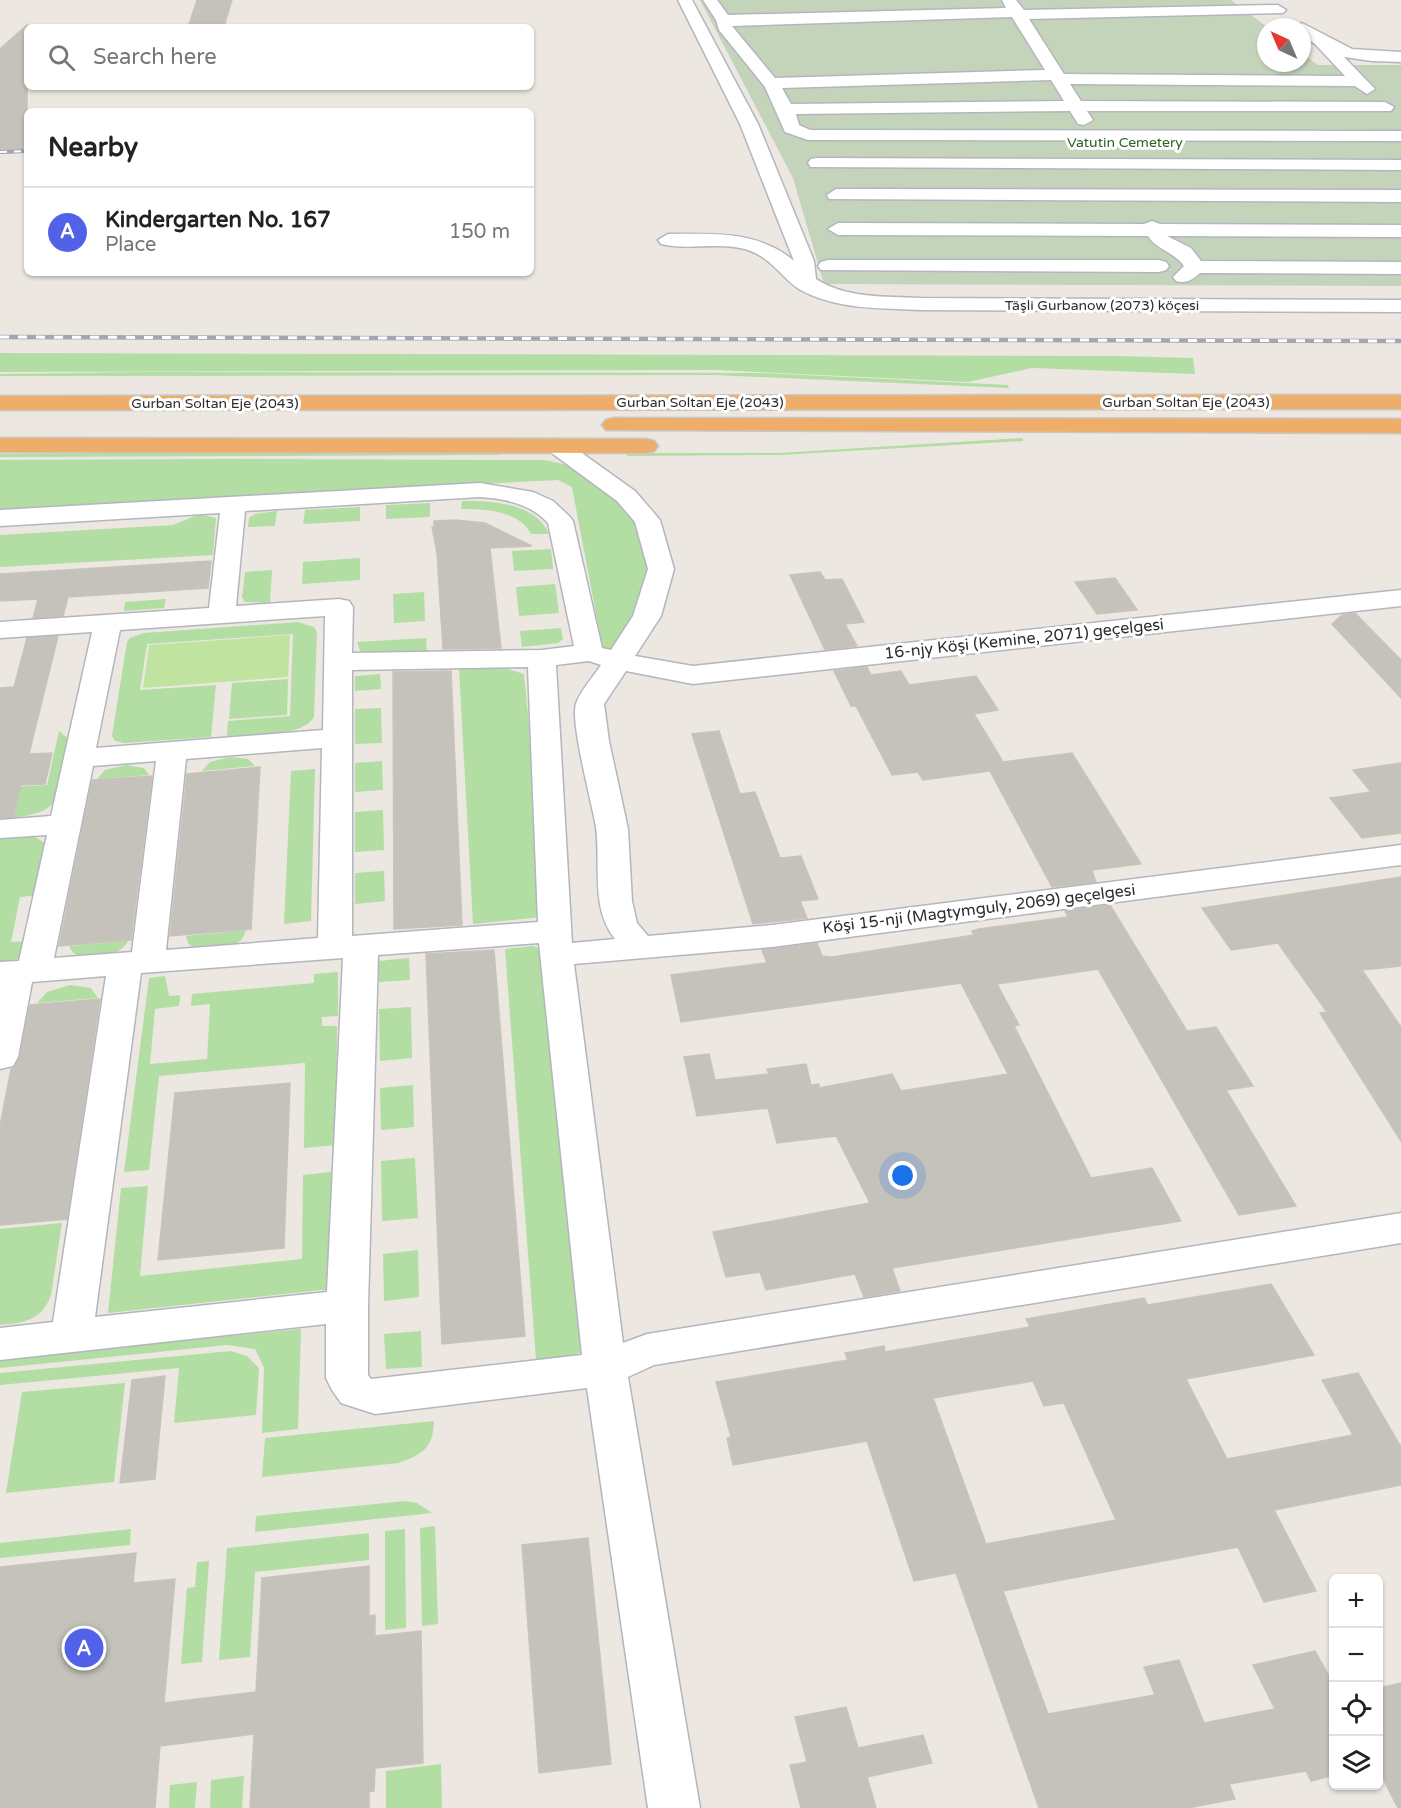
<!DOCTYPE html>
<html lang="en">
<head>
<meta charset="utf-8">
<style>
  :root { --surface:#fff; --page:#f6f6f6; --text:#222; --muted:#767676; --line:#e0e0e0; --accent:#5262e8 }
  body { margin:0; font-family:"Varela Round",sans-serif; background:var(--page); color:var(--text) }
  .controls { position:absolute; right:18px; bottom:18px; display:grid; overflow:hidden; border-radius:9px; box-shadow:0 2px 4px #0004 }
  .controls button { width:54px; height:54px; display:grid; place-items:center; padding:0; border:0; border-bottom:2px solid var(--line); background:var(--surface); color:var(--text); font:30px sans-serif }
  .compass { position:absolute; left:1257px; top:18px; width:54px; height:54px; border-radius:50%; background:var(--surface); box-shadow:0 2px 4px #0004; rotate:316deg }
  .you { position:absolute; left:903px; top:1176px; width:21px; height:21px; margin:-15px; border:4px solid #fff; border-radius:50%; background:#1a73e8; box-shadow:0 0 0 9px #1a73e833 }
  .badge { display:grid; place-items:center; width:39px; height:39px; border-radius:50%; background:var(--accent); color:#fff; font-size:20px; font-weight:700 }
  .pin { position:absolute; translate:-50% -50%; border:3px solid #fff; box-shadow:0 2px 6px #0006 }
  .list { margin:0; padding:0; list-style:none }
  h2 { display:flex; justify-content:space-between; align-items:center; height:78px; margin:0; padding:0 24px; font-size:26px }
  h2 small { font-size:20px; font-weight:400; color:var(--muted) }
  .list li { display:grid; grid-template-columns:39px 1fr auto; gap:18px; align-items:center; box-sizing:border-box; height:90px; padding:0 24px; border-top:2px solid var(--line) }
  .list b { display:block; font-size:22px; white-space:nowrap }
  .list p { margin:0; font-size:20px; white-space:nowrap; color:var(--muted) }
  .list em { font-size:20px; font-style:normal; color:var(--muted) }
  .icon { flex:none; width:33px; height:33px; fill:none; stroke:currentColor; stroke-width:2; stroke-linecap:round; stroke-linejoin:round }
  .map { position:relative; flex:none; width:1401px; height:1808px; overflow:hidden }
  .search { position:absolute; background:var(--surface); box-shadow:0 2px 4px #0004; left:24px; top:24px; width:510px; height:66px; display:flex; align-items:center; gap:15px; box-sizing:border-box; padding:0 21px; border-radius:9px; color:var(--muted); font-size:22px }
  .panel { position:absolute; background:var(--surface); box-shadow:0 2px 4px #0004; left:24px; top:108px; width:510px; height:168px; border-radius:9px }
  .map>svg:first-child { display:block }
  .green { fill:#b2dda3 }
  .cemetery { fill:#c4d4ba }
  .pitch { fill:#c1e3a0 }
  .building { fill:#c5c2bc; stroke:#c8c4ba; stroke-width:1.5; fill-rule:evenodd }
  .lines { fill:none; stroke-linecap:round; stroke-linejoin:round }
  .minor-casing { stroke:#b4b5be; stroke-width:3 }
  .highway-casing { stroke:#c8c8c8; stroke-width:3 }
  .minor { fill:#fff; fill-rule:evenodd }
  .highway { fill:#eeae6a; fill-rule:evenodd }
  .rail-far1-casing { stroke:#a3a5b4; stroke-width:4 }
  .rail-casing { stroke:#a3a5b4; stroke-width:4.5 }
  .rail-far1 { stroke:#fff; stroke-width:2; stroke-dasharray:7; stroke-linecap:butt }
  .rail { stroke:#fff; stroke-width:3; stroke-dasharray:9; stroke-linecap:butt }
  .labels { text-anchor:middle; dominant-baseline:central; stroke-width:6; stroke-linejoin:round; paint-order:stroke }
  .far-park-label { font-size:14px; fill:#2b6323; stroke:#fff }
  .far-street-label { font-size:14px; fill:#2c2c2c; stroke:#fff }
  .street-label { font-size:16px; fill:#2c2c2c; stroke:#fff }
</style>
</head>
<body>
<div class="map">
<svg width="1401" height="1808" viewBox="0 0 1401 1808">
  <rect width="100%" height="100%" fill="#ece8e1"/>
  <path class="green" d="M0,353L1117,356L1193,358L1195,374L1032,368L968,382L715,370L0,372Z
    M145,372L762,373L1008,385L1009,388L714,375L0,376V374Z
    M1022,438L1023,441L780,455L627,456L628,453H779Z
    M228,452L500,453V455L0,457V454Z
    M221,459L545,460L580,468L634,504L651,582L621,645L608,652L603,651L572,487L558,480L0,509V460Z
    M462,501C491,501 535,502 549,534H531C519,510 484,509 461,509Z
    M430,503V517L386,519V505Z
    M360,507V521L303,524L305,510Z
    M277,511L275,526L248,527L249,518L255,514Z
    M200,514L216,518L213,555L0,567V535L173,525Z
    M551,549L553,569L514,571L512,551Z
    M360,558V580L302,584L303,562Z
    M272,570L270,603L245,602L242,597L245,572Z
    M555,584L559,613L519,616L516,587Z
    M424,592L425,621L394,623L393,594Z
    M166,599L164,608L124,611L125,602Z
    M298,622L314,627L317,632L314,717C302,738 249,734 227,736L228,721L290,716L293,634L147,644L140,690L216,685L211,737L124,743L115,741L112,736L127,642L130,638L144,633Z
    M561,628L563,639L558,643L522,647L520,631Z
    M426,638L427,653L361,654L357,642Z
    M502,667L524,674L547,907L541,917L473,924L459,669Z
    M380,674L381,689L355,691V676Z
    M288,679L287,715L229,719L232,683Z
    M381,708L382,743L355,744V709Z
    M59,731L70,740C57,799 68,814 0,819V788L47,785Z
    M229,757L248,759L255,766L202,771L210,762Z
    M382,761L383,790L355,792V763Z
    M126,765L144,768L149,775L97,779L105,770Z
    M315,769L311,921L284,924L291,771Z
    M383,810L384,850L355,852V812Z
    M24,835L37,838L46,844L40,895L20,897L11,942L31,941C25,957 16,962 0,965V837Z
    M384,871L385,901L355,904V873Z
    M246,930C239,954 214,949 194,948L188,943L186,936Z
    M128,941C119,959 78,968 69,946Z
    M533,946L545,951L583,1352L566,1357L536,1360L505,949Z
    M409,958L410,980L379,982V961Z
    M338,972V1016L322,1017V1026H337L336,1145L304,1148L305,1063L159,1076L149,1170L124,1172L149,978L165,976L169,996L180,995L179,1006L155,1009L150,1064L207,1059L210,1004L191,1006L192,994L314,983V974Z
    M70,985L91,988L98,998L37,1003L47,992Z
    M411,1007L412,1058L380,1061L379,1009Z
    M413,1085L414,1127L381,1130L380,1088Z
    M415,1158L418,1218L382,1221L381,1161Z
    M331,1172V1289L108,1313L121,1188L148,1186L140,1276L302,1259L303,1175Z
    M62,1223L51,1295C42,1320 24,1323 0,1325V1229Z
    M418,1250L419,1297L384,1301L383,1254Z
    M301,1329L298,1429L262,1433L264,1368L255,1349L227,1345L0,1368V1358Z
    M421,1331L422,1367L386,1369L384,1334Z
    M231,1351L247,1356L259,1368L256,1415L174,1423L179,1368L0,1385V1373Z
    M125,1383L114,1482L6,1493L22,1392Z
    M434,1421C433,1449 422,1454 399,1463L262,1477L265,1438Z
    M405,1501L417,1503L432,1513L255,1532L256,1516Z
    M435,1526L438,1624L422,1626L420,1528Z
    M131,1529L130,1545L0,1558V1543Z
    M405,1529L406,1628L385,1630V1531Z
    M369,1533V1560L255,1572L250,1657L219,1660L227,1548Z
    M209,1561L202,1662L181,1664L187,1588L195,1587L197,1562Z
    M441,1764L442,1808H386V1771Z
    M244,1776L242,1808H210L211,1780Z
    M197,1782L195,1808H169L170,1785Z"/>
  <path class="cemetery" d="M700,0H1231L1267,27L1266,63H1302V53L1318,65H1401V286L824,284L793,178Z"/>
  <path class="pitch" d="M290,635L288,677L143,688L149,645Z"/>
  <path class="building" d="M197,0H232L224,27H188Z
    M27,25V152L0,153V49Z
    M456,520L485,523L532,546L490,548L501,648L443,649L437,553L432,527H434V521Z
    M211,561L208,588L68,597L63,616L33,618L38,599L0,601V574Z
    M820,572L825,580L842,579L864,622L845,624L857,646L825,650L790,575Z
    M1115,578L1137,610L1097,614L1075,582Z
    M1355,613L1401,660V698L1332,624L1342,615Z
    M58,636L29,754L52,753L45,784L21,785L14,817L0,818V688L14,687L27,638Z
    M867,667L871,675L901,671L909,685L976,676L998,710L974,714L1003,762L1072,753L1141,864L1092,870L1096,882L1052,887L990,771L923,780L918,772L892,775L856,706H851L834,671Z
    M451,671L462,925L394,929L393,672Z
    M719,731L740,794L755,792L780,858L801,856L818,899L800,901L807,918L753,924L692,734Z
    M1401,763V833L1362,838L1330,798L1371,792L1353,770Z
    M260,767L251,929L170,936L187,774Z
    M152,776L131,940L59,946L92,780Z
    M1401,877V966L1362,970L1401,1027V1141L1320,1013L1327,1012L1278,943L1231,950L1202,908Z
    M1110,905L1187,1031L1216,1027L1253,1086L1226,1090L1296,1206L1239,1215L1098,969L997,984L1019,1025L1014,1026L1091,1178L1152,1168L1181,1221L892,1268L900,1291L864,1297L855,1274L766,1290L760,1272L726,1277L713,1232L870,1203L836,1136L777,1143L768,1108L697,1116L684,1057L709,1054L715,1080L769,1074L767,1069L806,1064L811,1085L819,1084V1088L892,1074L901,1091L1008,1074L961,983L681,1022L671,975L767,963L762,950L817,943L822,956L832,957L974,935L972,931L979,929L1068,917L1065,911Z
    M494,950L525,1336L442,1344L426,954Z
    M100,999L67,1219L0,1225V1126L11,1069L15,1067L20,1057L30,1005Z
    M290,1083L284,1248L158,1260L175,1093Z
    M1271,1284L1314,1355L1186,1379L1227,1459L1353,1435L1322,1380L1358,1373L1401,1447V1485L1274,1510L1316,1591L1264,1602L1238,1547L1003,1591L1048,1714L1155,1695L1144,1667L1179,1660L1204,1723L1275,1709L1253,1665L1315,1651L1334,1685V1775L1311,1781L1306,1771L1229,1784L1235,1799L1188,1808H1039L956,1573L914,1581L867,1441L733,1465L727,1438L731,1437L716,1382L848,1360L845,1353L884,1346L885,1352L1030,1327L1026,1319L1144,1298L1148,1305ZM1033,1381L1044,1406L1064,1403L1116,1520L986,1544L933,1398Z
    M165,1376L155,1479L120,1483L132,1380Z
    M588,1538L611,1764L539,1773L522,1545Z
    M136,1553L133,1583L175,1579L164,1703L256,1692L262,1578L369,1566V1616L375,1615V1636L421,1631L423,1763L375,1768L374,1791L369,1792V1808H250L254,1734L160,1746L155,1808H0V1567Z
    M1401,1683V1808H1398L1378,1769V1688Z
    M846,1707L858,1748L923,1735L932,1763L867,1777L876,1808H801L790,1765L807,1762L795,1717Z"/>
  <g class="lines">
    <g class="minor-casing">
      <path id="minor" d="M678,0H692L758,124L814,261L816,279C847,299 886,296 921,298L1401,300V312L921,310C881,308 835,310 799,289C781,277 773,259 748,250C720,241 689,251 661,244L658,240L668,234C712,234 758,230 794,261L740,124Z
        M703,0H717L728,15L1006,8L1002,0H1016L1024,10L1278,5L1286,10L1283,13L1029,19L1064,74L1345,76L1315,44L1302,35V27H1295L1302,23L1352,49L1401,52V62L1372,61L1344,57L1375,89L1367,94L1355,86L1070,84L1081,101L1385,102L1394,107L1391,111H1087L1093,120L1084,125L1078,124L1070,111L796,114L799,125L810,130L1401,131V141L808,140L785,132L765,87L719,30L716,20ZM1012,17L1045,70L775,78L732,26ZM1051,80L1064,101L791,104L782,88Z
        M817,158L1401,160V170L811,167L808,163L811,159Z
        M836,189L1401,190V202L829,199L827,195Z
        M1152,221L1160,224L1401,225V237L1167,236L1191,248L1201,261L1401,262V274L1200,273C1192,280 1187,284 1176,281L1173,277L1184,266C1174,252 1157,250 1148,236L838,235L828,229L838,223L1144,224Z
        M828,260H1159L1166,262L1169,266L1166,270L1159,272L821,270L818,266L821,262Z
        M557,439L565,441L635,491L660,520L674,569L661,616L635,656L693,666L1401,590V606L693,684L626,671L604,704L609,741L628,829L632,901L637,923L648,936L772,925L1401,845V865L772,947L574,964L623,1343L647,1334L1401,1213V1243L654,1365L628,1377L700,1808H648L587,1388L375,1414L341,1403L332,1390L326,1378V1324L0,1360V1328L53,1322L106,976L32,982L18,1057L13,1066L0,1069V962L19,961L47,835L0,838V820L51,816L92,632L0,638V622L209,608L220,513L0,526V510L480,483L533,492L553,501L569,516L573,521L602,648L611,650L633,616L648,569L635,522L617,501L549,451L545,446L549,441ZM480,497C505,499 530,503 548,523L574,646L542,650L352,653L353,607L349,601L339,599L236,606L245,511ZM325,616L323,730L96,748L120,630ZM589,661L601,665C594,676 580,691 576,704C570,722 592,803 596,827C601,864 590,908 615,939L572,943L556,665ZM528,667L538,922L352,936V670ZM322,748L318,938L166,950L186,759ZM156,761L132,952L54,958L93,766ZM539,943L582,1355L371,1379L368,1375V1306L378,955ZM343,958L327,1292L95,1317L141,973Z"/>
    </g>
    <g class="highway-casing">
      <path id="highway" d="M1401,395V409L0,410V396Z
        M614,418L1401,419V433L606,430L602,425L606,420Z
        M0,438L646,439L654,441L658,446L654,451L646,453L0,452Z"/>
    </g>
    <use href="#minor" class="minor"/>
    <use href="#highway" class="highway"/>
    <g class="rail-far1-casing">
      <path id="rail-far1" d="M0,152L27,151"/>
    </g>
    <g class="rail-casing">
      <path id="rail" d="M0,337L1401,341"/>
    </g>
    <use href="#rail-far1" class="rail-far1"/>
    <use href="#rail" class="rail"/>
  </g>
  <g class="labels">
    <g class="far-park-label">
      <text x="1125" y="142">Vatutin Cemetery</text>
    </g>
    <g class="far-street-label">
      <text x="1102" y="305">Täşli Gurbanow (2073) köçesi</text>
      <text x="700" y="402">Gurban Soltan Eje (2043)</text>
      <text x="1186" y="402">Gurban Soltan Eje (2043)</text>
      <text x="215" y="403">Gurban Soltan Eje (2043)</text>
    </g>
    <g class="street-label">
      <text transform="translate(1024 639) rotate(-6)">16-njy Köşi (Kemine, 2071) geçelgesi</text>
      <text transform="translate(979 909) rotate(-7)">Köşi 15-nji (Magtymguly, 2069) geçelgesi</text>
    </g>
  </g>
</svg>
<div class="controls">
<button>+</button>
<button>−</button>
<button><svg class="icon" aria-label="locate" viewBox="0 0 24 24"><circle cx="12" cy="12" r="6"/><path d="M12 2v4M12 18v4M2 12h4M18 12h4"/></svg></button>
<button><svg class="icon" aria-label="layers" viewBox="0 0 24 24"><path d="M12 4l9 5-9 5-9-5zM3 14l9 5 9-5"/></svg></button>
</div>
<svg class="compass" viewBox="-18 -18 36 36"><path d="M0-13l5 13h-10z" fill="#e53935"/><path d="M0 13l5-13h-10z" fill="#767676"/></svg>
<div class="you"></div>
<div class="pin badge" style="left:84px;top:1648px">A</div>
<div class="search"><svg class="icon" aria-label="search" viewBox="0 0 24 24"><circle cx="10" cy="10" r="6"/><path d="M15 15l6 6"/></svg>Search here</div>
<section class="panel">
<h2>Nearby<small></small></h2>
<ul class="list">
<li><span class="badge">A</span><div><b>Kindergarten No. 167</b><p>Place</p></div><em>150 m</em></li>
</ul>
</section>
</div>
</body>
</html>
